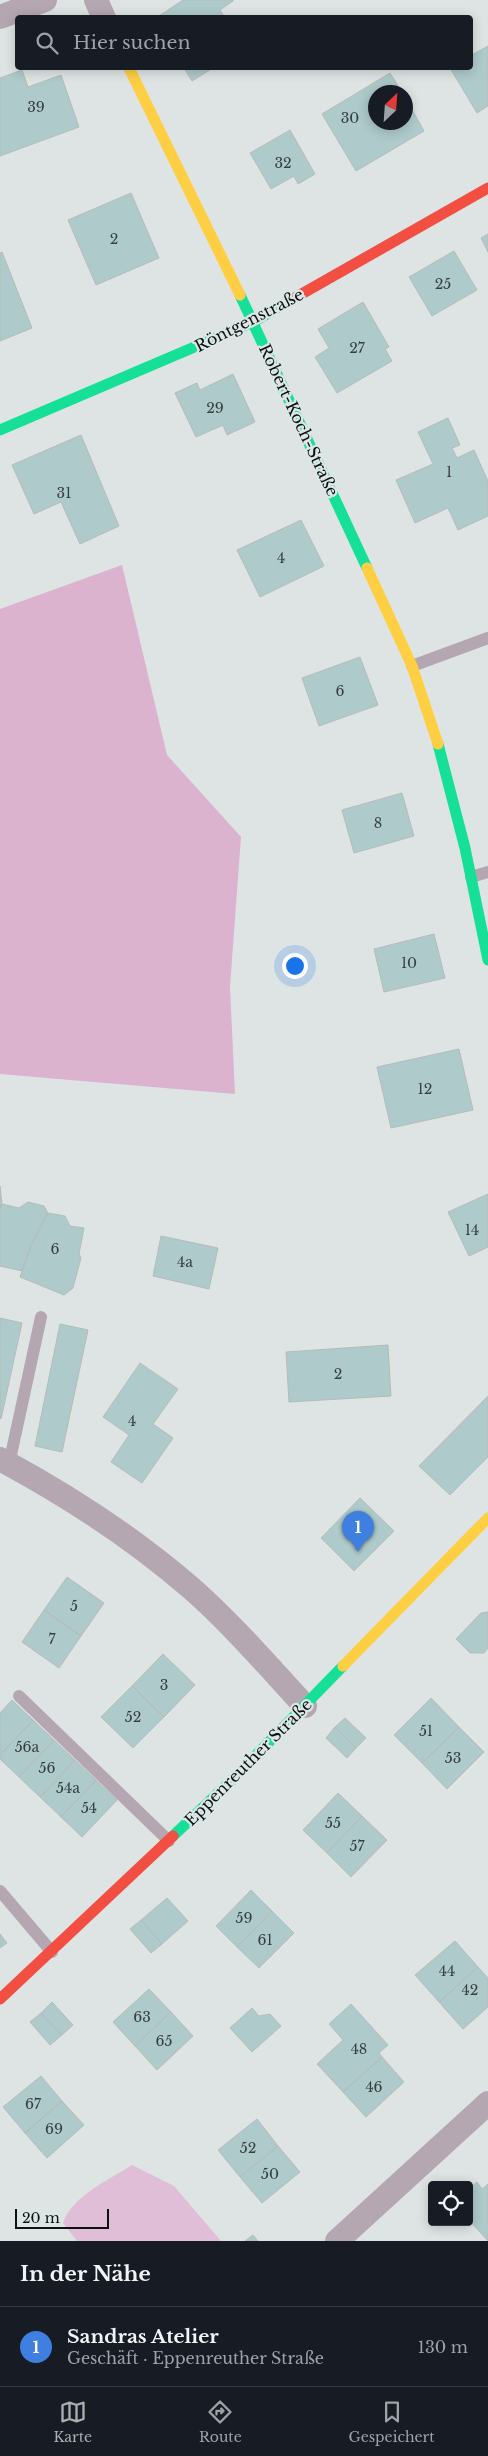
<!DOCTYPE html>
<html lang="de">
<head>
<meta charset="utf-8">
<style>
  :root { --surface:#171b24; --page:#20242c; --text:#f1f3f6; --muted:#9ea1a6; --line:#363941; --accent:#abafb0 }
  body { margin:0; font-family:"Libre Baskerville",serif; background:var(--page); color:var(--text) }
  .controls { position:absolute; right:15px; bottom:15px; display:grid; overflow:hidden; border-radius:5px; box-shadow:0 2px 12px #0003 }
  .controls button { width:45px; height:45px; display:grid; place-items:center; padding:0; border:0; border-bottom:1px solid var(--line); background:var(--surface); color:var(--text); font:25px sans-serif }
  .compass { position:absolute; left:368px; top:85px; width:45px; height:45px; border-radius:50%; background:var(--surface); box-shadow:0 2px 12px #0003; rotate:25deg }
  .scale { position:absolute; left:15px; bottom:12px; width:94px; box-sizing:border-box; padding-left:5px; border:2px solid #0d1111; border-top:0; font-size:14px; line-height:18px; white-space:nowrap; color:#0d1111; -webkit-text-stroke:4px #dce6e6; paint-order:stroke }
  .you { position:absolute; left:294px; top:965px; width:18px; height:18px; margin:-12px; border:4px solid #fff; border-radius:50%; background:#1a73e8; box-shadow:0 0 0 8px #1a73e833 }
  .badge { display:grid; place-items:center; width:32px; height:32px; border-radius:50%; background:var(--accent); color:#fff; font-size:16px; font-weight:700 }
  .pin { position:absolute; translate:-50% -41px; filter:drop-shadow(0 1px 2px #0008) }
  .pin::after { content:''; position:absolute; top:26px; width:18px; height:15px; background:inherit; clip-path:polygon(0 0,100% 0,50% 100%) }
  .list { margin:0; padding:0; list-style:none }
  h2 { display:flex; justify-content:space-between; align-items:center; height:65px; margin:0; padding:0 20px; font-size:21px }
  h2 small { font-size:16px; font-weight:400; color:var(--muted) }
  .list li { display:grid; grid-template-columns:32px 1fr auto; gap:15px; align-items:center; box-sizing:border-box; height:80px; padding:0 20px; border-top:1px solid var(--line) }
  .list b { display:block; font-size:19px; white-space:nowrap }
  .list p { margin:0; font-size:16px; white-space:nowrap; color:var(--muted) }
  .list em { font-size:16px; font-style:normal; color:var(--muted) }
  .icon { flex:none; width:28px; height:28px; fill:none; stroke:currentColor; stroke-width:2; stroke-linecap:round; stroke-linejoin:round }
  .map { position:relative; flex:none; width:488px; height:2241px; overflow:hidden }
  .search { position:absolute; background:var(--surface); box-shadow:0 2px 12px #0003; left:15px; right:15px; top:15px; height:55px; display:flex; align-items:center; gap:12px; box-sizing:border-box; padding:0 18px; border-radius:5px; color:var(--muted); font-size:19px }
  .sheet { height:145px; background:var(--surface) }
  nav { display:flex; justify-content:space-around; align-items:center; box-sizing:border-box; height:70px; border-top:1px solid var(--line); background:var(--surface); font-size:14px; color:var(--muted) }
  nav a { display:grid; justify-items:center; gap:2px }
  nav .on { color:var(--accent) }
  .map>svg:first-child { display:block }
  .green { fill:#e1bed7 }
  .forest { fill:#dbb3cf }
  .building { fill:#afcacb; stroke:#b6bbbb }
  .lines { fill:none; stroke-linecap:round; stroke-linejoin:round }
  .lane { stroke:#b5a7b1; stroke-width:12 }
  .street { stroke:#b5a7b1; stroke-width:24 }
  .fast { stroke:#16e098; stroke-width:11 }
  .slow { stroke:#ffcf43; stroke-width:11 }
  .jam { stroke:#f24e42; stroke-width:11 }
  .labels { text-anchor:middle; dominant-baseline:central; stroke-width:4.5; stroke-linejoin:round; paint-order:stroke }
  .number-label { font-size:14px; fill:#363f40 }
  .street-label { font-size:16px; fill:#0d1111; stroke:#dce6e6 }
</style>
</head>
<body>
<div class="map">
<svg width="488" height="2241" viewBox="0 0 488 2241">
  <rect width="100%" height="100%" fill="#dee4e4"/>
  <path class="green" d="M132,2165L174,2186L221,2241H77L63,2223C72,2196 109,2180 132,2165Z"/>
  <path class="forest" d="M122,565L167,755L241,837L230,987L235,1094L0,1074V609Z"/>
  <path class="building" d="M183,0H233V1L220,10L225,18H156Z
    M488,46V106L477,113L450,68H470V56Z
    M184,68H213L192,81Z
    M22,70L28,87L61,75L79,127L0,156V78Z
    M390,73L402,92H376V122H406V99L424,131L356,171L322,114Z
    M290,130L315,174L298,184L294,176L271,189L250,153Z
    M131,193L159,258L96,285L68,220Z
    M488,234V252L481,238Z
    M454,251L477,290L432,316L409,277Z
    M2,252L32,328L0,341V253Z
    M363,302L389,347L385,349L392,361L337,393L315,357L329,348L318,329Z
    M233,374L255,422L227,435L223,425L196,437L175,393L197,383L200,390Z
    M448,418L460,445L452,448L457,458L474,450L488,481V516L458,530L448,508L415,523L396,480L433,464L418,432Z
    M81,435L119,526L80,544L61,502L34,514L12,465Z
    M301,520L324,566L260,597L237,550Z
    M360,657L378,705L319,726L302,678Z
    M402,793L414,836L354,853L342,810Z
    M434,934L445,978L384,992L374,949Z
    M459,1049L473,1110L391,1128L377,1067Z
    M0,1186L2,1204L0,1208Z
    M488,1194V1247L469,1256L448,1212Z
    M28,1202L44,1206L48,1213L32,1243L22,1271L0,1266V1208L2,1204L19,1208Z
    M48,1213L65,1216L70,1226L84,1228L79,1254L81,1258L73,1288L64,1295L20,1277L32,1243Z
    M161,1236L218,1248L209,1289L153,1276Z
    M0,1318L22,1323L1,1419L0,1418Z
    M60,1324L88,1330L62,1452L35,1446Z
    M388,1345L391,1396L289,1402L286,1352Z
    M140,1363L178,1389L153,1424L173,1438L142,1483L111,1462L129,1435L103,1417Z
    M488,1396V1457L450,1495L419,1466Z
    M360,1498L394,1531L354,1571L321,1538Z
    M67,1577L104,1603L81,1636L44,1610Z
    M44,1610L81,1636L59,1668L22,1642Z
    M488,1612V1648L484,1653H470L456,1639L481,1613Z
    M163,1654L195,1685L164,1717L132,1686Z
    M132,1686L164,1717L133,1748L101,1717Z
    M431,1698L459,1727L422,1763L394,1735Z
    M12,1700L33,1720L0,1755V1713Z
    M345,1718L366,1738L356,1748L335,1727Z
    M33,1720L54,1740L19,1777L0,1759V1755Z
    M335,1727L356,1748L347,1758L326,1738Z
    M459,1727L484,1752L447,1789L422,1763Z
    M54,1740L75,1760L40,1797L19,1777Z
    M75,1760L96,1780L61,1817L40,1797Z
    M96,1780L117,1800L82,1837L61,1817Z
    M338,1793L362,1816L327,1853L303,1830Z
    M362,1816L387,1840L351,1877L327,1853Z
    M251,1890L272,1911L237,1947L216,1926Z
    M167,1898L188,1921L162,1944L141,1920Z
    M272,1911L294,1933L259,1968L237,1947Z
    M141,1920L162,1944L151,1953L130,1929Z
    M0,1934L7,1943L0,1948Z
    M455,1941L478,1967L439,2002L415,1975Z
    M478,1967L488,1978V2007L463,2029L439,2002Z
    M149,1989L171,2012L135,2046L113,2022Z
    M52,2002L73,2025L62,2035L41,2013Z
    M351,2004L388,2045L379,2053L382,2057L343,2092L317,2064L343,2040L329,2024Z
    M252,2008L259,2016L270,2014L281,2026L252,2052L230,2028Z
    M171,2012L193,2036L157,2070L135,2046Z
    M41,2013L62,2035L50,2045L30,2022Z
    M382,2057L404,2082L366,2117L343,2092Z
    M41,2076L62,2101L25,2133L3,2107Z
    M62,2101L84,2125L47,2158L25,2133Z
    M257,2119L278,2146L240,2177L218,2150Z
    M278,2146L300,2172L262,2203L240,2177Z
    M477,2182L482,2189L488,2184V2241L469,2220V2189Z
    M253,2235L258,2241H245Z"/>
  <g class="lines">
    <path class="lane" d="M412,666L488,638
      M471,877L488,872
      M9,1464L41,1317
      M19,1696L169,1841
      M0,1891L52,1952"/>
    <path class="street" d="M96,0L104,18
      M0,17L45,0
      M0,1459C69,1496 132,1537 191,1588C232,1624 268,1666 305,1706
      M337,2241L488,2103"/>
    <path class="fast" d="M240,295L367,568
      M0,430L253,322L291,300
      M438,744L465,848L488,960
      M173,1836L235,1777L343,1666"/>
    <path class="slow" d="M129,68L240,295
      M367,568L412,666L438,744
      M343,1666L488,1518"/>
    <path class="jam" d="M291,300L488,188
      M0,1999L173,1836"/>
  </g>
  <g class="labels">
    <g class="number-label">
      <text x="36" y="107">39</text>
      <text x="350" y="118">30</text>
      <text x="283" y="163">32</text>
      <text x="114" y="239">2</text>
      <text x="443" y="284">25</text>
      <text x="357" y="348">27</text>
      <text x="215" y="408">29</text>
      <text x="449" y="472">1</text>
      <text x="64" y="493">31</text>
      <text x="281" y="558">4</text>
      <text x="340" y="691">6</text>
      <text x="378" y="823">8</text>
      <text x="409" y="963">10</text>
      <text x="425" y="1089">12</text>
      <text x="472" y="1230">14</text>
      <text x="55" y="1249">6</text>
      <text x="185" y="1262">4a</text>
      <text x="338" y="1374">2</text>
      <text x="132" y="1421">4</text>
      <text x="74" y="1606">5</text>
      <text x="52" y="1639">7</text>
      <text x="164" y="1685">3</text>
      <text x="133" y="1717">52</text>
      <text x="426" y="1731">51</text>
      <text x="27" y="1747">56a</text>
      <text x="453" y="1758">53</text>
      <text x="47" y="1768">56</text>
      <text x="68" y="1788">54a</text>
      <text x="89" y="1808">54</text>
      <text x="333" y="1823">55</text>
      <text x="357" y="1846">57</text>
      <text x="244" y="1918">59</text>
      <text x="265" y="1940">61</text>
      <text x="447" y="1971">44</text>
      <text x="470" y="1990">42</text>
      <text x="142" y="2017">63</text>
      <text x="164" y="2041">65</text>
      <text x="359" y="2049">48</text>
      <text x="374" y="2087">46</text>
      <text x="33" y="2104">67</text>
      <text x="54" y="2129">69</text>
      <text x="248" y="2148">52</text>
      <text x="270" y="2174">50</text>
    </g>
    <g class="street-label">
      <text transform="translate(249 320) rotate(-27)">Röntgenstraße</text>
      <text transform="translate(299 420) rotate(65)">Robert-Koch-Straße</text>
      <text transform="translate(248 1762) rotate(-45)">Eppenreuther Straße</text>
    </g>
  </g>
</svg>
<div class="controls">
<button><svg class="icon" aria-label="locate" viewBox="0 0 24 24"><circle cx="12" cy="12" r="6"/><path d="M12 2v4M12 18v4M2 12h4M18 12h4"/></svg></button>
</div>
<svg class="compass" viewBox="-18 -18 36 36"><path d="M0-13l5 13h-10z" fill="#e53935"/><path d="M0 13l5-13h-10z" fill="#9ea1a6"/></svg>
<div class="scale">20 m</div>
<div class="you"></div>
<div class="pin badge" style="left:358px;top:1552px;background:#3f7fe0">1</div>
<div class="search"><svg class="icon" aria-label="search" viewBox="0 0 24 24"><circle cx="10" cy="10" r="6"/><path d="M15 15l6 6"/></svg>Hier suchen</div>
</div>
<section class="sheet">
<h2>In der Nähe<small></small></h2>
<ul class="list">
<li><span class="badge" style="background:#3f7fe0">1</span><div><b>Sandras Atelier</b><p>Geschäft · Eppenreuther Straße</p></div><em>130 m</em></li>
</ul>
</section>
<nav>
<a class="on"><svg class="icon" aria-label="map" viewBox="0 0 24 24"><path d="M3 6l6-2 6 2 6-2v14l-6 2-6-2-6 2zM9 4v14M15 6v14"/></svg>Karte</a>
<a><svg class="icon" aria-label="directions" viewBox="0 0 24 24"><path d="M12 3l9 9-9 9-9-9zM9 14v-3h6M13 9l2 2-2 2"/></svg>Route</a>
<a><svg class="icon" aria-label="saved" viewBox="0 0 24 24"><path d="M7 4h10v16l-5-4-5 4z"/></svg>Gespeichert</a>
</nav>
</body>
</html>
